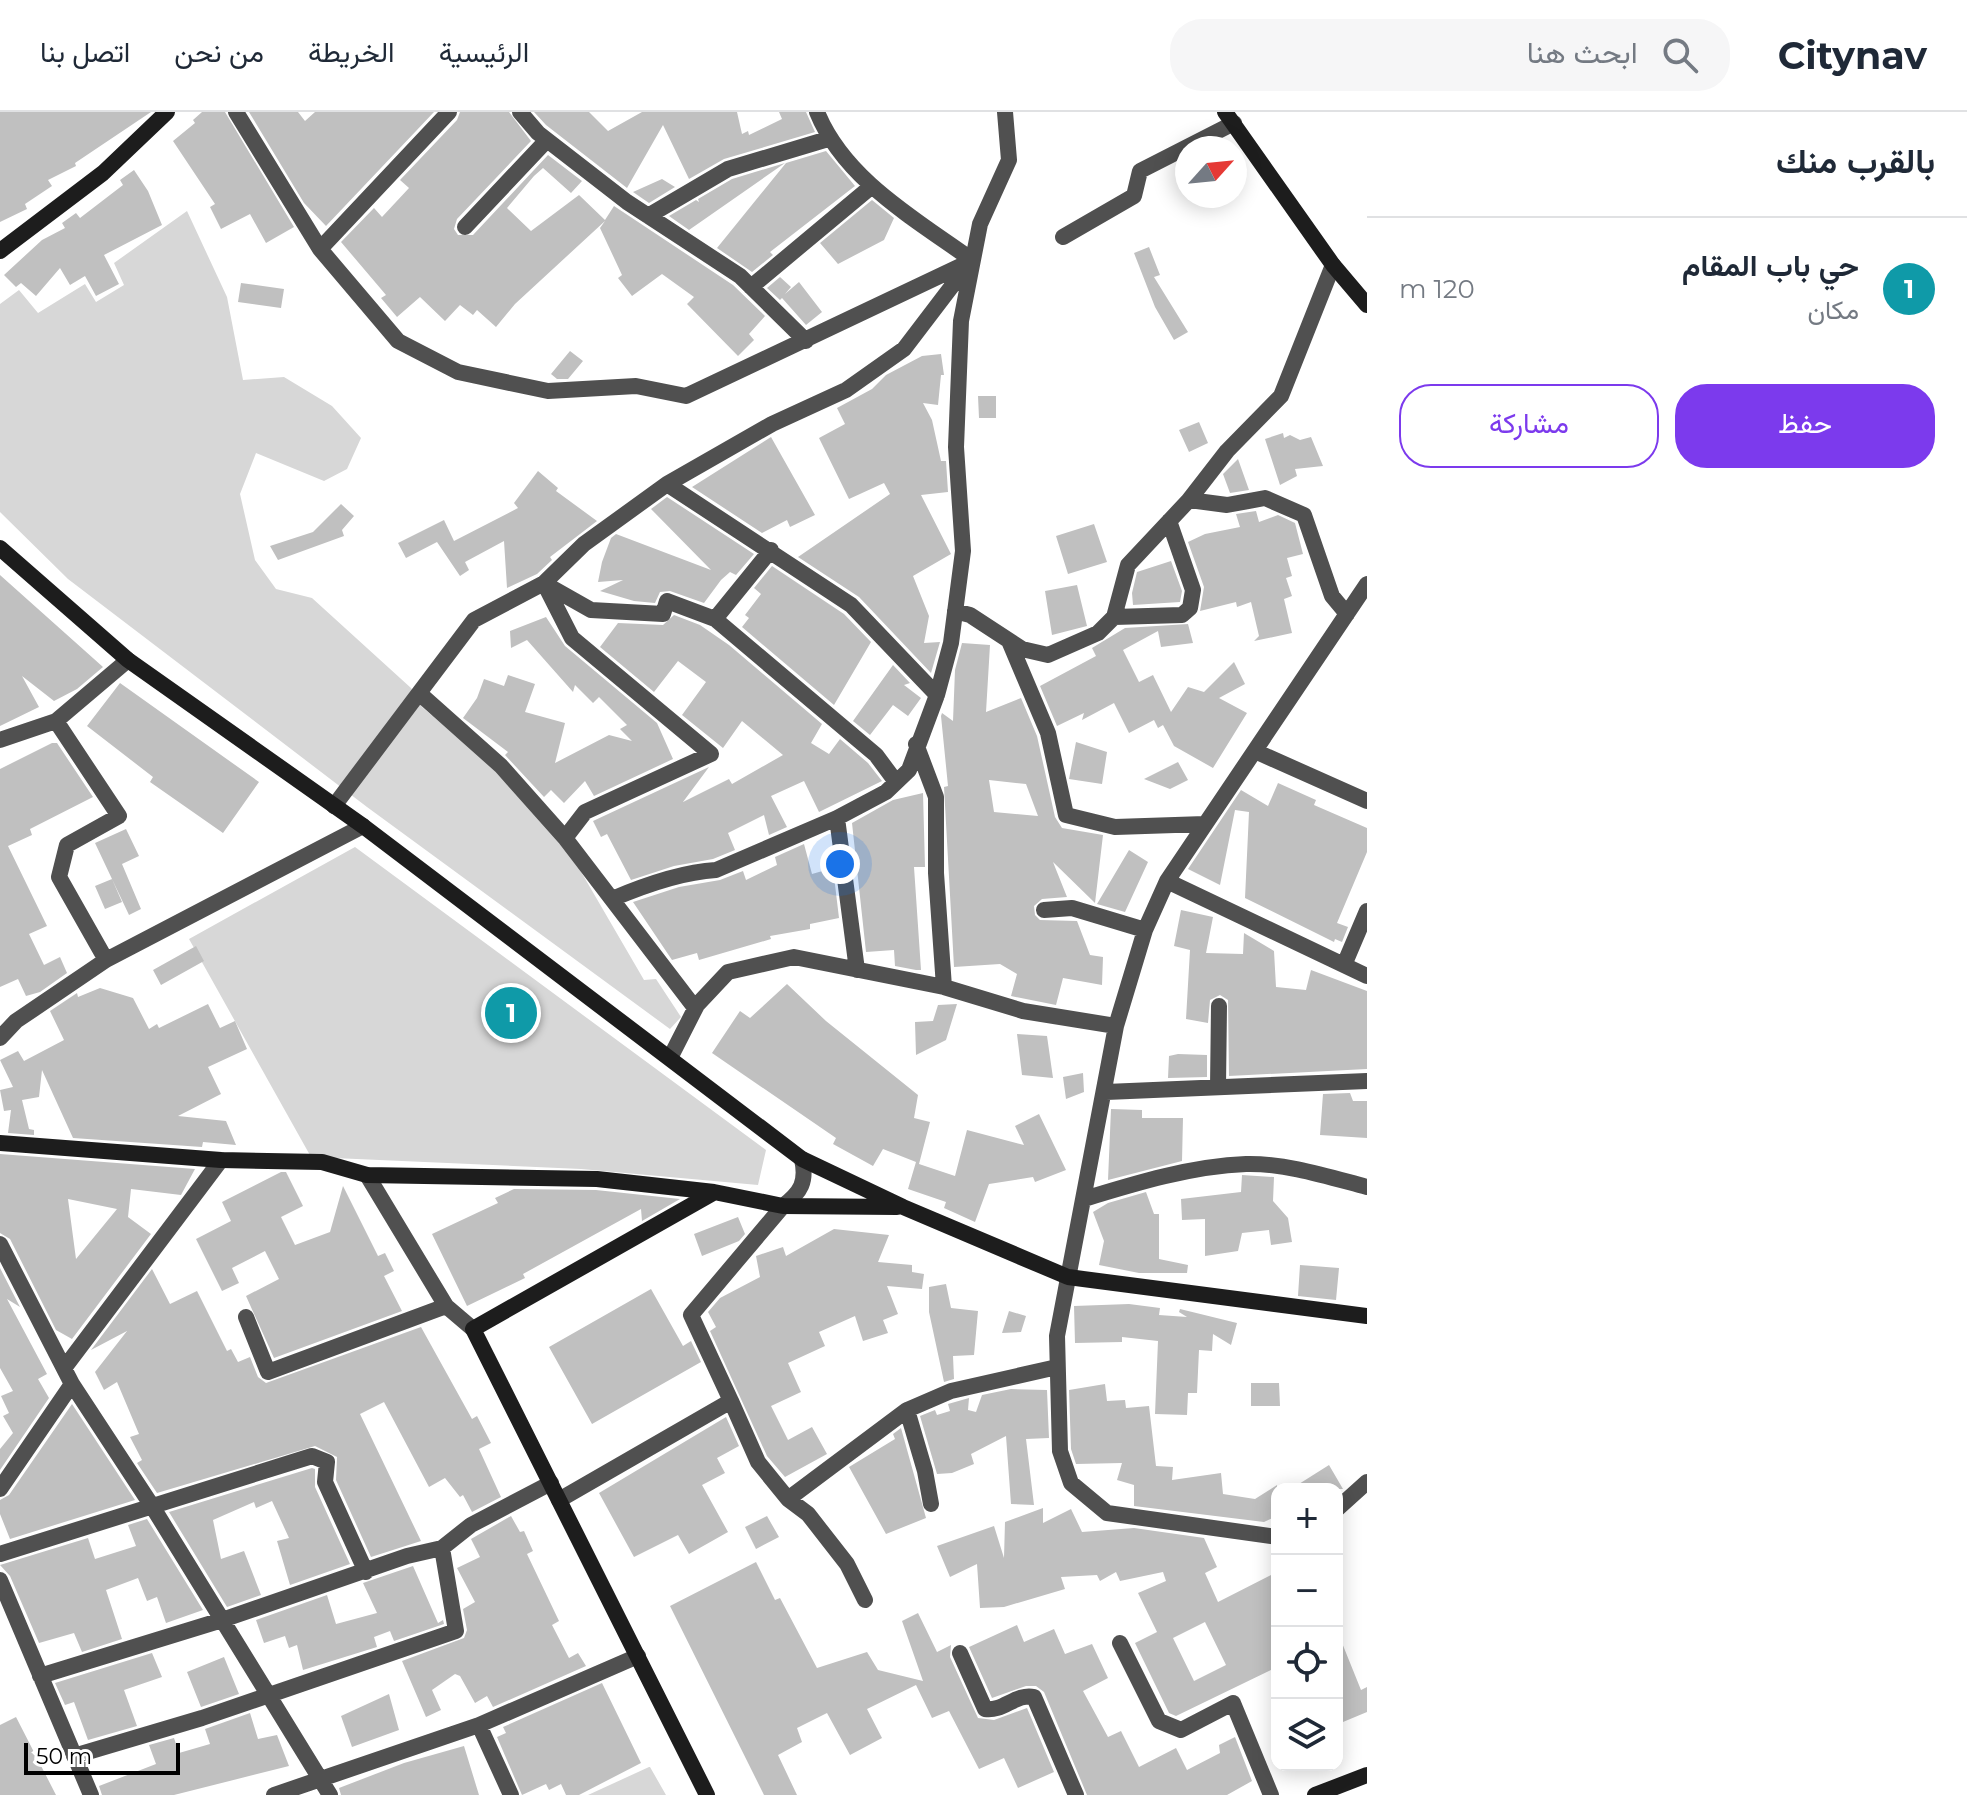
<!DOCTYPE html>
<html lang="ar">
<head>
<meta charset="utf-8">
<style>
  :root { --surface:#fff; --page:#f6f6f7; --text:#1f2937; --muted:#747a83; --line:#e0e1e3; --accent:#7c3aed }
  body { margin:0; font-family:Montserrat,Vazirmatn,sans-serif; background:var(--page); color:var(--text); direction:rtl }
  .controls { position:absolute; right:24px; bottom:24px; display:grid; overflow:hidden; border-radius:16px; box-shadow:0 4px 20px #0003 }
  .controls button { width:72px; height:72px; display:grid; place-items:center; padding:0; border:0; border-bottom:2px solid var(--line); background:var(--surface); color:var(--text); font:40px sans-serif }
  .compass { position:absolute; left:1175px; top:24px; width:72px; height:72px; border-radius:50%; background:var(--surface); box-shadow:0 4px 20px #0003; rotate:63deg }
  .scale { position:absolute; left:24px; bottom:20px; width:156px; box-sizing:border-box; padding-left:8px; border:4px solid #000; border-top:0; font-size:22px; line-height:28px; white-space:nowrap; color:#000; -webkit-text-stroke:6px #fff; paint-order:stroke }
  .you { position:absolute; left:840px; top:752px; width:28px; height:28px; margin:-20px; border:6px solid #fff; border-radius:50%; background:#1a73e8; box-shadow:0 0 0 12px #1a73e833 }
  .badge { display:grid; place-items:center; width:52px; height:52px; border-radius:50%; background:var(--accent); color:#fff; font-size:26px; font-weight:700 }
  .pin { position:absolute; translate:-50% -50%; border:4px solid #fff; box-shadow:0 2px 8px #0006 }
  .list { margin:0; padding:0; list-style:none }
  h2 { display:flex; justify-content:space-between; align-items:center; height:104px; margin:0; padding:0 32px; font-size:34px }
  h2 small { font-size:26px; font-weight:400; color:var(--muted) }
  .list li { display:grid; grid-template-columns:52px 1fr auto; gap:24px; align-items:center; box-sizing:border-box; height:144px; padding:0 32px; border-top:2px solid var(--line) }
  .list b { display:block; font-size:30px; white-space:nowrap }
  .list p { margin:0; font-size:26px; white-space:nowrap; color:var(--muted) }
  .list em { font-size:26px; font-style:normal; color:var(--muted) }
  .actions { display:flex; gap:16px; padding:24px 32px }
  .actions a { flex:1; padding:18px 0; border:2px solid var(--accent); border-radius:32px; text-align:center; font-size:28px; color:var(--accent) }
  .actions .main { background:var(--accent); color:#fff }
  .icon { flex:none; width:44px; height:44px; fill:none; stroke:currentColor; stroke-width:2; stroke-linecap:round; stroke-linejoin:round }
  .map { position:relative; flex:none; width:1367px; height:1683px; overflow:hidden; direction:ltr }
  header { display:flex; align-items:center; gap:48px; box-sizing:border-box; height:112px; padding:0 40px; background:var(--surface); border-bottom:2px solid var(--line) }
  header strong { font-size:38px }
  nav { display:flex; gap:44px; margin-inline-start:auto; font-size:28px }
  .search { width:560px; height:72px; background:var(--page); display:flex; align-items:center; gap:20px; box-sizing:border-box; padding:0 28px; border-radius:32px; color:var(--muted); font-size:30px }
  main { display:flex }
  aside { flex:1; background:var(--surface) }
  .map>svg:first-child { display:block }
  .green { fill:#d7d7d7 }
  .building { fill:#c0c0c0; fill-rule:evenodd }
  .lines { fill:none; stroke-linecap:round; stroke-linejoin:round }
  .street { stroke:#505050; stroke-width:16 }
  .secondary { stroke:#1d1d1d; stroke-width:16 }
</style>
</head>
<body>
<header>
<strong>Citynav</strong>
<div class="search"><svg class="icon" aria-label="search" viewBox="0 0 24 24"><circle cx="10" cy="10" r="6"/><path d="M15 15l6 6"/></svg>ابحث هنا</div>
<nav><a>الرئيسية</a><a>الخريطة</a><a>من نحن</a><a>اتصل بنا</a></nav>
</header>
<main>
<aside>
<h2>بالقرب منك<small></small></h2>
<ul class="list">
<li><span class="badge" style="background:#0f9aa8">1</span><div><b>حي باب المقام</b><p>مكان</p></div><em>120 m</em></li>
</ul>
<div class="actions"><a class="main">حفظ</a><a>مشاركة</a></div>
</aside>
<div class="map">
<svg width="1367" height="1683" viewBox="0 0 1367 1683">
  <rect width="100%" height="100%" fill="#fff"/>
  <path class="green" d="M187,99L227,185L243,268L284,265L332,294L361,326L347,357L324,369L256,341L240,382L255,448L276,477L312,486L411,576L422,595L498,660L573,746L644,868L656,867L681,905L670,917L367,695L68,467L0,400V192L19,178L38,201L85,172L96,190L124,173L114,151Z
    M355,735L766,1038L758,1073L581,1057L311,1045L189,827Z
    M650,1655L666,1683H588L649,1655Z"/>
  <path class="building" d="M0,0H151L75,51L76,54L48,68L52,74L25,92L27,97L0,110Z
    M202,0H225L294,115L266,131L250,102L221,117L210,95L215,92L173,29L195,11L193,8Z
    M249,0H298L305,9L315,0H434L326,114L304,91Z
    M460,0H509L531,29L457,107L454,117L458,123H473L548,43L582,69L571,81L543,56L534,64L507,96L531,119L579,83L605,108L614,94L733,173L765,204L749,222L754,228L738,244L687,192L694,185L662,162L632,184L618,166L622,163L600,116L605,109L515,192L496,215L477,198L473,203L460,193L445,209L420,185L397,205L381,186L386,183L341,130L374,96L382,105L409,76L400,68L457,8Z
    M534,0H589L608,19L642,0H737L742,22L748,19L749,23L782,7L779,0H806L815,20L724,47L689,67L663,13L627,76L546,13Z
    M826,39L855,74L770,140L773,143L752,160L717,136L786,51Z
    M785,51L689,118L669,104L696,88L699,90L698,87L732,67Z
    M134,58L148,79L162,113L104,143L119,172L96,184L85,164L70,173L60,156L36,184L21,171L16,175L4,163L42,128L65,116L62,111L76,101L80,106L123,73L120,68Z
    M662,67L675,75L649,91L633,80Z
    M872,88L894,106L884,128L838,152L820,131Z
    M1149,135L1160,163L1154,165L1188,220L1174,228L1155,195L1134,141Z
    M780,165L791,175L785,182L799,170L822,200L806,213L782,186L780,188L767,176Z
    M241,171L284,177L281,196L238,190Z
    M570,239L583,249L568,267H557L551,262Z
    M941,242L944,263H941L938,293L923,291L932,308L941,349H946L948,380L921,383L951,442L913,464L929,504L924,531L940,530L931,561L859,485L798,445L890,382L884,371L849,387L819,326L845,312L837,296L872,277L886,263L922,244Z
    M978,284H996V306H979Z
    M1199,310L1208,331L1189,340L1179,318Z
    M1283,321L1284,326L1290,323L1300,328L1311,325L1323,354L1295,357L1297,364L1280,373L1265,327Z
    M771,325L815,403L790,415L787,408L762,421L692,375Z
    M1238,347L1249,378L1230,381L1223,362Z
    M538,359L558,376L556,379L597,409L550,445L552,448L537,462L507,476L504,429L465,450L469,458L460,464L437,430L406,446L398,431L444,408L454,429L518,396L514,391Z
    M667,385L754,442L736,463L730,460L721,468L704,491L670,479L660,480L655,491L634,489L600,479L623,468L598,470L602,450L611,426L616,422L711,458L651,397Z
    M341,392L354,404L342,418L344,424L278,448L270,434L313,420Z
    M1256,399L1259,410L1278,403L1295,411L1303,442L1287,446L1292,464L1286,466L1292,484L1284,487L1292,521L1254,529L1259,524L1251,490L1237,495L1236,490L1200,499L1204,475L1188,430L1205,422L1240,415L1236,402Z
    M1094,412L1107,450L1068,462L1056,424Z
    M1171,449L1182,479L1180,490L1133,493L1132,481L1137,460Z
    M772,454L844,502L871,530L834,593L742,515L749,506L745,503L761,482L754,476Z
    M0,463L103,555L77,577L54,589L22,564L39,595L0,614Z
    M1077,473L1087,514L1052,523L1045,479Z
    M674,503L700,513L729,533L822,612L811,631L829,642L840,627L868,651L882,669L819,700L804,669L771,684L787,715L769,723L764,703L728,721L735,738L713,747L674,754L631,768L607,722L601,725L593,709L709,655L683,690L729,667L732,672L783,643L742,609L723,636L682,603L706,570L678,549L654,580L600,535L618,511L663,513Z
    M546,505L565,534L657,611L673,647L594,684L585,669L564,691L551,678L544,685L505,643L508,640L463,606L477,586L484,567L504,574L508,563L535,572L525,600L565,611L555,651L609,623L632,629L620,617L627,613L599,585L593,591L575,573L573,580L527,528L511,536L510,519Z
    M1188,512L1193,531L1161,535L1158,519L1123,538L1139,570L1153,563L1171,600L1188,575L1204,580L1234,550L1245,572L1219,586L1247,601L1213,656L1174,634L1163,613L1158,616L1154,608L1129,621L1114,591L1082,608L1084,601L1057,614L1040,574L1096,544L1092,536L1125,516Z
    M962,531L990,533L986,600L1021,586L1037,624L1055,705L1062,716L1103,723L1095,791L1053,750L1067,785L1042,787L1034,794L1035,803L1040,808L1077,809L1090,843L1103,845L1102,873L1063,866L1056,893L1011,884L1017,862L1000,852L954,855L944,675L948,674L941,604L942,601L953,609L955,558ZM989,668L1026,672L1038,704L994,700Z
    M893,553L910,571L904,573L921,586L908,604L893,593L870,623L853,609Z
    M120,571L259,670L223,721L150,670L153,665L87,614Z
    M1076,630L1107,640L1102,672L1069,667Z
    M52,631H57L93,685L30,717L32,723L8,734L47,814L29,822L44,853L60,845L67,861L40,880L26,884L18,867L0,875V657Z
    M1178,650L1188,668L1170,677L1144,667Z
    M1278,671L1316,688L1314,693L1367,716V740L1337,811L1348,815L1342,830L1335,827L1334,830L1245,786L1249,700L1235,698L1220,773L1188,757L1241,678L1268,694Z
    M923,681L925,755H914L921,858H916L895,854L894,838L866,840L852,711L893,688Z
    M126,717L139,744L122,752L141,797L129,803L95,731Z
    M804,732L812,762L833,756L839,806L810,812V817L770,824L771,827L699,848L697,841L672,848L633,790L679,775L720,768L743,759L746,768L777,753L775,745Z
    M1129,738L1148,750L1125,800L1097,792Z
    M112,767L122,790L105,797L95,774Z
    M1181,798L1213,805L1206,841L1243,842L1244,821L1274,839L1276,875L1306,878L1311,858L1367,879V957L1229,964L1228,888L1220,883L1210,888L1208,911L1186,907L1190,838L1174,834Z
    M196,834L204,849L161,873L153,858Z
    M787,872L826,909L918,983L914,1006L930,1010L919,1052L955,1064L967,1018L1024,1033L1015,1014L1039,1002L1066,1058L1035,1070L1033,1065L989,1072L975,1110L944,1096L946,1090L908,1077L916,1050L883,1037L873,1054L833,1032L836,1026L712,941L740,899L750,906Z
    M100,876L133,886L149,917L157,912L159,916L208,892L220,916L235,909L247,937L208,955L221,982L178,1004L226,1009L236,1033L203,1030L202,1035L73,1026L42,958L39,985L22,988L29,1017L34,1018V1023L8,1021L11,998L4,999L0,978L13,975L0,948L18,939L24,949L64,928L50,899L77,881L78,885Z
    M957,892L946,928L916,943L915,910L933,909L938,893Z
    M1017,922L1047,924L1053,966L1022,963Z
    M1178,942L1207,943V965L1168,966L1169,944Z
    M1083,961L1084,980L1066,987L1063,965Z
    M1350,981L1353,989H1367V1026L1320,1023L1323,982Z
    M1111,997L1142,998V1006H1183L1182,1049L1108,1068Z
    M0,1042L195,1057L181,1083L131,1077L128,1105L151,1122L72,1227L56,1218L10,1127L0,1121ZM68,1087L117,1097L76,1147Z
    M281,1060H286L303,1094L281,1105L295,1133L330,1120L343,1074L378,1144L385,1141L394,1159L384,1164L402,1199L274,1246L246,1184L279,1167L265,1139L232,1156L239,1171L222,1179L196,1127L231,1109L222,1090Z
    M1242,1063L1274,1065L1273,1089L1288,1106L1292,1130L1271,1133L1269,1118L1242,1121L1238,1139L1205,1144V1107L1182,1108L1181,1087L1241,1080Z
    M514,1077L596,1078L680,1087L642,1109L641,1097L523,1162L525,1166L467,1194L432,1122L498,1091L495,1086Z
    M1146,1080L1154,1102H1159V1147L1188,1153L1187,1161H1139L1099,1153L1104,1129L1093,1100L1108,1091Z
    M738,1105L745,1122L739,1129L702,1144L694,1122Z
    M834,1117L889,1123L878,1150L912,1153V1160L924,1162L922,1177L887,1174L898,1202L883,1208L888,1221L863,1229L855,1204L819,1220L825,1234L788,1251L801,1280L771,1294L788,1328L812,1315L827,1342L785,1365L767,1344L710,1219L716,1215L708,1200L720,1186L760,1165L756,1144L783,1135L786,1144Z
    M1300,1153L1339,1156L1336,1188L1298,1184Z
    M0,1156L20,1195L7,1187L47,1262L38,1267L49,1286L0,1358V1337L13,1321L3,1304L9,1301L1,1284L13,1279L0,1256Z
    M152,1157L170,1192L197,1179L227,1239L231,1237L238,1250L250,1245L258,1265L266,1271L421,1215L472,1307L477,1304L491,1331L479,1337L501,1385L472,1400L463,1383L460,1385L445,1366L429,1375L384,1290L360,1302L421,1429L371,1445L336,1368L337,1345L315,1334L157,1381L137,1351L142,1348L130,1325L139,1322L117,1270L104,1278L95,1260L127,1219L91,1238Z
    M946,1172L951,1196L978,1199L974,1243L953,1244L954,1267L944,1270L929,1200V1175Z
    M651,1177L683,1234L691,1229L701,1250L592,1312L549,1235Z
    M1129,1192L1160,1196L1159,1203L1187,1205L1179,1200L1180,1197L1237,1211L1231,1233L1213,1222L1212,1239L1199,1238L1197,1281H1188L1187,1303L1155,1302L1158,1229L1122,1225V1230L1075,1231L1074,1194Z
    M1009,1199L1026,1204L1021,1220L1002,1221Z
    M1251,1271H1279L1280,1294H1251Z
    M1105,1272L1107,1289L1125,1288L1126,1296L1149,1294L1156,1354L1173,1355L1172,1368L1221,1361L1223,1382L1255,1387L1277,1373V1404L1264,1410L1134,1394V1373L1117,1368L1122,1351L1076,1352L1071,1337L1069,1278Z
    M1011,1277L1047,1278L1049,1326L1026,1327L1034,1393L1011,1392L1006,1324L971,1342L974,1352L952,1361L937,1362L920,1304L935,1298L937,1303L950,1299L948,1292L969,1286L968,1298L976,1300L982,1283Z
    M72,1292L135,1388L10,1427L0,1402V1388L9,1383Z
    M726,1305L739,1334L717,1346L725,1361L702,1373L728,1420L689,1442L678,1423L634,1445L599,1381Z
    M901,1316L926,1406L886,1422L849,1355L895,1327L893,1322Z
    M1329,1353L1343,1377H1291Z
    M312,1356L315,1357V1375L350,1452L290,1473L277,1429L289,1426L272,1389L256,1396L254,1390L213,1408L221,1447L244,1439L261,1483L227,1495L169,1400Z
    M1043,1396V1411L1071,1397L1082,1420L1134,1416L1204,1426L1217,1455L1205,1461L1218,1490L1277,1460V1555L1176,1604L1169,1601L1135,1531L1157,1520L1138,1481L1166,1469L1163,1460L1120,1469L1116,1460L1100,1469L1097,1463L1061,1465L1065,1477L1004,1495L980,1496L977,1452L950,1465L937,1434L994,1414L1004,1446L1005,1410ZM1205,1510L1226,1553L1194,1569L1173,1526Z
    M511,1404L520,1420L524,1419L533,1439L527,1442L559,1509L552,1513L569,1546L578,1541L586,1554L493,1595L487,1584L475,1591L460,1564L455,1562L432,1578L441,1598L426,1605L402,1549L464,1526L467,1518L463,1497L475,1490L457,1456L480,1445L471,1427Z
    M767,1404L779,1425L756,1437L745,1415Z
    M147,1407L203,1498L166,1511L157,1485L147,1489L138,1466L106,1478L122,1527L82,1540L74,1521L39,1531L10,1464L0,1453L88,1426L95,1447L136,1434L128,1413Z
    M756,1450L775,1488L780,1486L817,1556L867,1540L878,1558L923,1569L902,1509L918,1501L937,1540L951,1533L950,1545L978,1606L994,1608L1027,1596L1054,1660L1018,1676L1004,1646L979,1657L949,1599L932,1606L916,1573L867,1597L882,1626L850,1643L827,1601L797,1616L802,1630L778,1643L797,1683H764L670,1494Z
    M413,1454L438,1511L443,1508L444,1512L394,1529L390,1519L374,1525L377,1535L303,1558L297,1533L289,1536L285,1524L264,1531L256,1508L327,1483L336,1512L377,1501L363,1471Z
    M1017,1513L1024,1530L1054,1517L1065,1542L1092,1532L1108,1566L1083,1579L1108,1625L1121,1619L1139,1655L1176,1636L1187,1658L1220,1641L1219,1633L1235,1625L1252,1669L1227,1683H1087L1044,1580L1036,1574H1026L992,1586L969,1535Z
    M1338,1521L1361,1578L1367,1575V1600L1343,1610L1337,1596Z
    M152,1541L162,1565L124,1578L137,1614L88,1628L74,1590L65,1593L55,1571Z
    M224,1545L239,1582L201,1595L187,1560Z
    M602,1571L641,1651L579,1683H566L561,1672L549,1678L546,1672L522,1683L497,1625L506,1621L503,1615Z
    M389,1582L399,1618L352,1635L341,1604Z
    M250,1601L258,1627L277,1623L289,1654L174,1683H102L99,1674L156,1652L149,1633L174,1626L179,1641L210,1632L205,1617Z
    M16,1605L56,1683H0V1613Z
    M464,1634L479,1683H341L339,1676L404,1651Z"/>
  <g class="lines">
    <path class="street" d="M236,0L320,137L398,229L458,260L548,279L636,274L686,284L967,151
      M520,0L538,21L627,90L740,164L806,229
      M817,0C844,67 915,107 972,148
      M648,104L728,57L828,27
      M465,115L547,28
      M1063,125L1134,84L1140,59L1234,11
      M320,137L449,0
      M1333,153L1281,284L1227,339L1189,388L1227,393L1265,386L1304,403L1332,484L1347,502
      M751,175L872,74
      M667,372L851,493L937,583
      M544,471L572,526L711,642L585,700L565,726L695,896
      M545,472L591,498L663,502L667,489L715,507L876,643L896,670
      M955,499L970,503L1022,537L1048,543L1098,521L1114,505L1128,453L1189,388
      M1114,505L1182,503L1190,496L1193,478L1169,409
      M715,507L771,438
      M1009,529L1048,621L1066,703L1115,715L1205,712
      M56,609L119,704L67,733L59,765L106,848
      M0,628L56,609L128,548
      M916,632L936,685V761L944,875
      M1257,640L1367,689
      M334,694L419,581
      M837,706L857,858
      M565,726L501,654L419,581L474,508L544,471L584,432L667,372L772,312L846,278L904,237L968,153
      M1167,769L1367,864
      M612,787C645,773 681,760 716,758L837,706L886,680L909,658L937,583L951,531L963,439L956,335L961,209L980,112L1009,48L1005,0
      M1044,798L1072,796L1145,818
      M1344,853L1367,799
      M0,926L16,909L106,848L363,714
      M671,944L697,893L728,860L794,845L944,875L1023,899L1116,914
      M1218,975L1219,894
      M1106,980L1367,969
      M367,1063L446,1194L473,1217
      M1084,1087C1136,1071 1192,1054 1246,1052C1286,1051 1329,1065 1367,1075
      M0,1132L72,1272L152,1394L330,1683
      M246,1205L268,1260L446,1194
      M65,1255L221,1048
      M731,1289L758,1350L788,1387L808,1402L847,1452L865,1488
      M907,1298L925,1359L931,1392
      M0,1377L72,1272
      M788,1387L907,1298L951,1279L1057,1255
      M559,1388L731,1289L691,1203L783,1094C801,1080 807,1070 802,1047
      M1337,1397L1367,1370
      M1277,1425L1107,1401L1071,1371L1060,1339L1057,1224L1116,914L1145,818L1167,769L1367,472
      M0,1442L312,1344L327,1350L325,1370L366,1460
      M0,1468L91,1683
      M1120,1531L1159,1609L1181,1618L1233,1591L1271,1683
      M960,1541L985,1597C1003,1600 1016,1581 1034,1585L1076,1683
      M40,1564L222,1508L407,1444L442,1436L471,1413L551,1371
      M479,1613L511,1683
      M74,1644L202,1606L456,1519L442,1436
      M274,1683L479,1613L638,1544"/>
    <path class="secondary" d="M1225,0L1333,153L1367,193
      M0,139L103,61L167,0
      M0,436L128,548L363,714L802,1047L903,1095L1068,1165L1367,1204
      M0,1031L221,1048L322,1050L367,1063L597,1067L714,1080L783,1094L897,1095
      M707,1683L473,1217L713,1081
      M1315,1683L1367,1663"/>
  </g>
</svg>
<div class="controls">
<button>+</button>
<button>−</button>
<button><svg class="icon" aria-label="locate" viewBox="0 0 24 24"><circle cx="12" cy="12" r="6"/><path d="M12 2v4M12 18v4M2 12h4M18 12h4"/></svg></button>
<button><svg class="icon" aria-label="layers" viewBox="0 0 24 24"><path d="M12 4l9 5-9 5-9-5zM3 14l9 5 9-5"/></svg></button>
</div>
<svg class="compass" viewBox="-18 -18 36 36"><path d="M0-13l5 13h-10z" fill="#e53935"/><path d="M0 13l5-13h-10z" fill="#747a83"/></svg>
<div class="scale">50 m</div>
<div class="you"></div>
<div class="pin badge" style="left:511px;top:901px;background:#0f9aa8">1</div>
</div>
</main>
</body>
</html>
